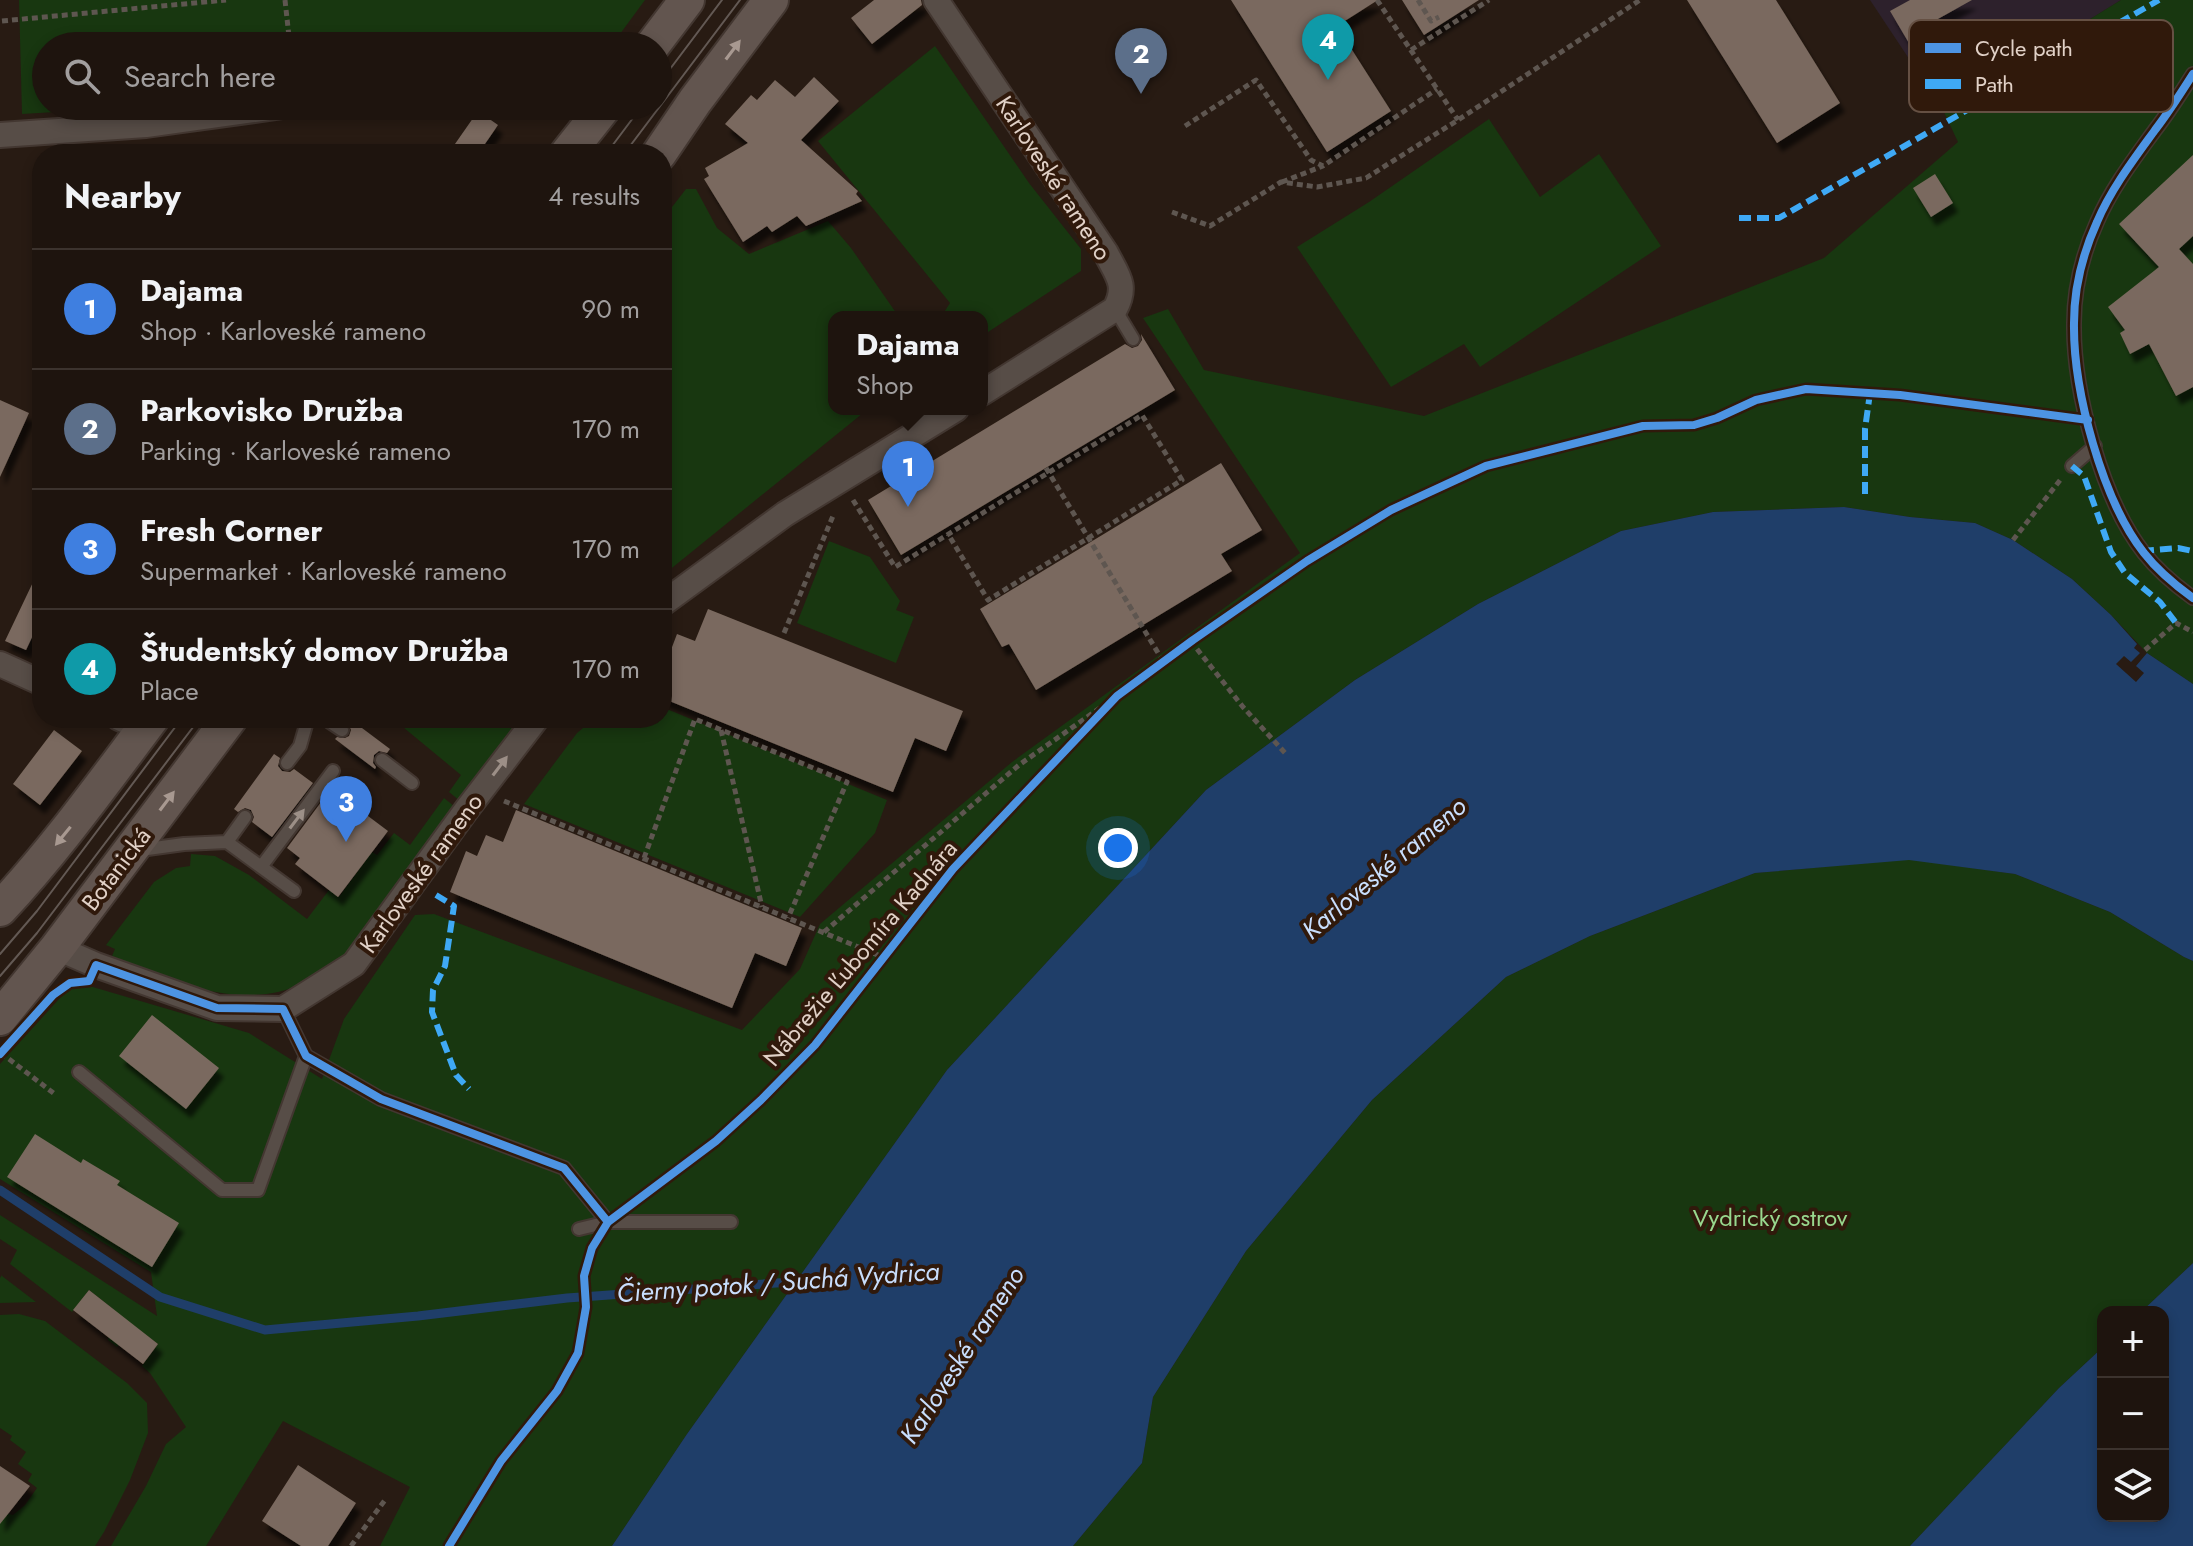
<!DOCTYPE html>
<html lang="en">
<head>
<meta charset="utf-8">
<style>
  :root { --surface:#1e140e; --page:#2b211c; --text:#f1f3f6; --muted:#a19e9e; --line:#3c332e; --accent:#7c3aed }
  body { margin:0; font-family:Jost,sans-serif; background:var(--page); color:var(--text) }
  .controls { position:absolute; right:24px; bottom:24px; display:grid; overflow:hidden; border-radius:16px; box-shadow:0 4px 12px #0003 }
  .controls button { width:72px; height:72px; display:grid; place-items:center; padding:0; border:0; border-bottom:2px solid var(--line); background:var(--surface); color:var(--text); font:40px sans-serif }
  .you { position:absolute; left:1118px; top:848px; width:28px; height:28px; margin:-20px; border:6px solid #fff; border-radius:50%; background:#1a73e8; box-shadow:0 0 0 12px #1a73e833 }
  .badge { display:grid; place-items:center; width:52px; height:52px; border-radius:50%; background:var(--accent); color:#fff; font-size:26px; font-weight:700 }
  .pin { position:absolute; translate:-50% -66px; filter:drop-shadow(0 2px 4px #0008) }
  .pin::after { content:''; position:absolute; top:42px; width:28px; height:24px; background:inherit; clip-path:polygon(0 0,100% 0,50% 100%) }
  .popup { position:absolute; left:828px; top:311px; width:160px; height:104px; box-sizing:border-box; display:grid; place-content:center; border-radius:16px; background:var(--surface); filter:drop-shadow(0 2px 6px #0005); font-size:26px; white-space:nowrap; color:var(--muted) }
  .popup b { font-size:30px; color:var(--text) }
  .popup::after { content:''; position:absolute; left:50%; top:100%; margin-left:-16px; border:16px solid transparent; border-top-color:var(--surface) }
  .list { margin:0; padding:0; list-style:none }
  h2 { display:flex; justify-content:space-between; align-items:center; height:104px; margin:0; padding:0 32px; font-size:34px }
  h2 small { font-size:26px; font-weight:400; color:var(--muted) }
  .list li { display:grid; grid-template-columns:52px 1fr auto; gap:24px; align-items:center; box-sizing:border-box; height:120px; padding:0 32px; border-top:2px solid var(--line) }
  .list b { display:block; font-size:30px; white-space:nowrap }
  .list p { margin:0; font-size:26px; white-space:nowrap; color:var(--muted) }
  .list em { font-size:26px; font-style:normal; color:var(--muted) }
  .icon { flex:none; width:44px; height:44px; fill:none; stroke:currentColor; stroke-width:2; stroke-linecap:round; stroke-linejoin:round }
  .map { position:relative; flex:none; width:2193px; height:1546px; overflow:hidden }
  .search { position:absolute; background:var(--surface); box-shadow:0 4px 12px #0003; left:32px; top:32px; width:640px; height:88px; display:flex; align-items:center; gap:20px; box-sizing:border-box; padding:0 28px; border-radius:44px; color:var(--muted); font-size:30px }
  .panel { position:absolute; background:var(--surface); box-shadow:0 4px 12px #0003; left:32px; top:144px; width:640px; height:584px; border-radius:32px }
  .map>svg:first-child { display:block }
  .industrial { fill:#2d212c }
  .green { fill:#183710 }
  .water { fill:#1f3e69 }
  .lines { fill:none; stroke-linecap:round; stroke-linejoin:round }
  .stream { stroke:#1f3e69; stroke-width:9 }
  .building { fill:#7a695e; filter:url(#shadow) }
  .service-casing { stroke:#433731; stroke-width:16 }
  .minor-casing { stroke:#433731; stroke-width:28 }
  .secondary-casing { stroke:#433731; stroke-width:38 }
  .path { stroke:#5e5650; stroke-width:5; stroke-dasharray:6 4; stroke-linecap:butt }
  .service { stroke:#574d47; stroke-width:12 }
  .minor { stroke:#574d47; stroke-width:24 }
  .secondary { stroke:#62554f; stroke-width:34 }
  .tram { stroke:#635954; stroke-width:2 }
  .quiet { stroke:#3fa9f5; stroke-width:6; stroke-dasharray:12 6; stroke-linecap:butt }
  .cycleway-casing { stroke:#30190b; stroke-width:13 }
  .cycleway { stroke:#4d94e3; stroke-width:8 }
  .oneway { fill:#a89991 }
  .oneway2 { fill:#9c8f87 }
  .labels { text-anchor:middle; dominant-baseline:central; stroke-width:8; stroke-linejoin:round; paint-order:stroke }
  .street-label { font-size:24px; fill:#e1d1c7; stroke:#30190b }
  .park-label { font-size:24px; fill:#98d88e; stroke:#30190b }
  .water-label { font-size:26px; font-style:italic; fill:#c8defd; stroke:#30190b }
  .key { fill:#30190b; stroke:#655043; stroke-width:2 }
  .key-label { font-size:22px; fill:#e1d1c7 }
</style>
</head>
<body>
<div class="map">
<svg width="2193" height="1546" viewBox="0 0 2193 1546">
  <defs>
    <filter id="shadow"><feDropShadow dx="5" dy="9" stdDeviation="2" flood-color="#0009"/></filter>
  </defs>
  <rect width="100%" height="100%" fill="#281b13"/>
  <path class="industrial" d="M1870,0H2121L1943,110Z"/>
  <path class="green" d="M19,0H645L620,34L542,46H46V106H156L22,114Z
    M2121,0H2193V684L2147,653L2111,615L2072,579L2013,540L1975,523L1910,517L1844,507L1713,512L1621,531L1478,604L1355,680L1206,790L947,1070L687,1434L612,1546H380L410,1487L283,1421L206,1546H111L146,1486L166,1444L186,1427L150,1373L142,1366L158,1344L134,1326L117,1347L108,1340L113,1309L89,1290L72,1312L10,1264L17,1250L0,1239V1215L157,1316L151,1272L0,1179V1064L69,988L86,985L249,1033L322,1079L344,1019L415,915L434,914L742,1030L800,969L820,924L1012,762L1300,553L1143,318L1168,309L1204,370L1424,416L1824,258L1958,142L1943,110Z
    M935,46L1029,183L1081,249V271L982,336V317H941L950,303L818,141Z
    M1489,119L1540,197L1599,154L1661,246L1480,367L1464,344L1391,387L1297,247L1369,202Z
    M686,189H696L717,228L749,254L828,221L851,248L899,317H834V409H868L662,576V220Z
    M829,541L870,557L900,601L896,610L914,617L896,663L797,623Z
    M662,707L887,800L875,833L800,917L524,804L577,733L595,718H662Z
    M392,718H521L460,801L449,792L461,775Z
    M444,798L454,806L350,950C336,961 321,975 304,983C240,1013 172,981 112,956L115,949L106,945L154,882L176,868L190,866L191,854L215,856L249,875L307,919L329,890L339,897L372,852L377,855L394,833L410,845Z
    M1909,859L2015,874L2110,912L2184,957L2193,961V1263L2141,1312H2103V1347L2059,1388L1910,1546H1073L1142,1463L1153,1397L1246,1251L1372,1100L1506,977L1590,936L1755,873Z
    M2,1275V1276L36,1302L0,1303V1278Z
    M19,1314L45,1321L127,1383L147,1403L148,1433L130,1480L104,1532L95,1546H0V1512L13,1515L25,1505L37,1488L28,1481L32,1474L18,1464L26,1452L10,1440L12,1436L0,1428V1315Z"/>
  <path class="water" d="M1844,507L1910,517L1975,523L2013,540L2072,579L2111,615L2137,644L2134,648L2140,653L2131,662L2124,656L2116,664L2136,682L2144,673L2136,666L2147,653L2193,684V961L2184,957L2110,912L2015,874L1909,860L1755,873L1590,936L1506,977L1372,1100L1246,1251L1153,1397L1142,1463L1073,1546H612L687,1434L947,1070L1206,790L1355,680L1478,604L1621,531L1713,512Z
    M2193,1263V1546H1910L2059,1388L2103,1347V1516H2163V1312H2141Z"/>
  <g class="lines">
    <path class="stream" d="M0,1190L160,1297L265,1330L418,1316L567,1298L805,1281"/>
  </g>
  <path class="building" d="M874,0H921L922,5L872,44L851,18Z
    M1231,0H1378L1340,24L1350,40L1347,42L1391,111L1327,152Z
    M1402,0H1479L1424,35Z
    M1687,0H1776L1840,103L1777,143Z
    M1910,0H1972L1927,25L1951,64L1929,77L1890,11Z
    M814,77L839,101L801,140L858,191L856,194L862,201L806,226L797,216L772,232L767,226L743,242L704,179L709,176L705,168L748,143L725,124L751,95L757,100L775,80L795,97Z
    M478,111L498,125L478,154H448Z
    M2193,155V236L2179,249L2193,264V387L2176,396L2149,344L2130,354L2120,333L2125,330L2108,307L2159,267L2119,224Z
    M1935,174L1953,203L1931,217L1913,188Z
    M1141,334L1175,390L901,555L868,500L1125,344L1132,348L1138,346L1142,340Z
    M0,400L29,413L0,477Z
    M1221,463L1262,530L1221,554L1232,571L1036,690L1009,644L1002,647L980,609Z
    M35,578L42,581V616L26,650L5,641Z
    M708,609L963,711L946,751L915,738L893,792L662,698V652L669,655L677,634L695,641Z
    M350,719L390,749L387,753L379,751L374,755L373,763L376,767L375,769L335,739L337,737L345,738L349,736L351,730L348,723Z
    M54,730L82,751L40,805L13,784Z
    M274,754L280,758L278,766L282,771L290,772L294,769L313,783L272,837L252,822L254,817L251,810L245,808L238,812L234,809Z
    M327,794L340,804L344,798L388,831L338,897L295,864L300,858L287,848Z
    M516,810L802,928L786,966L755,953L732,1008L450,892L466,851L477,856L486,835L503,842Z
    M152,1015L219,1068L186,1109L119,1056Z
    M35,1134L81,1163L83,1159L120,1181L117,1185L179,1223L152,1267L7,1177Z
    M89,1290L158,1344L143,1364L73,1310Z
    M298,1465L356,1503L328,1546H301L262,1521Z
    M0,1466L30,1486L0,1524Z"/>
  <g class="lines">
    <g class="service-casing">
      <path id="service" d="M2193,74C2181,93 2169,112 2155,130C2134,159 2111,189 2097,222C2083,253 2074,289 2074,323C2073,390 2102,500 2144,553C2158,571 2175,585 2193,598
        M1115,309L1133,339
        M2072,466L2095,446
        M324,718L342,730
        M382,760L412,783
        M287,763L300,746L308,718
        M227,842L294,891
        M140,850L184,844L227,842L245,817
        M261,867L333,771
        M283,1009L306,1056L381,1099L564,1168L608,1222
        M79,1072L222,1190H258L306,1056
        M579,1229L608,1222H731"/>
    </g>
    <g class="minor-casing">
      <path id="minor" d="M936,0L1106,253C1117,275 1128,285 1115,309L982,393
        M0,135L146,125L283,106
        M662,604L785,514L956,409
        M0,664L42,683
        M119,718L144,729
        M57,948L96,965L217,1008L283,1009L354,964L467,809L537,718"/>
    </g>
    <g class="secondary-casing">
      <path id="secondary" d="M652,46L687,0
        M567,154L605,106
        M659,154L695,101L771,0
        M0,909C56,849 103,783 152,718
        M0,1018L57,948L230,718"/>
    </g>
    <path class="path" d="M285,0L290,46
      M1377,0L1458,120
      M1418,0L1431,21L1439,17
      M2,21L226,0
      M1411,50L1489,0
      M1185,126L1256,80L1311,160L1323,166L1437,89
      M1282,182L1323,166
      M1172,212L1210,226L1281,182L1317,187L1366,178L1458,120L1640,0
      M1046,468L1163,661
      M853,500L895,567L1142,415L1182,480L988,600L948,534
      M2013,540L2061,479
      M784,633L833,516
      M1197,649L1243,707L1286,754
      M2145,650L2176,623L2193,632
      M721,730L762,907
      M504,801L885,958
      M644,858L695,719L847,782L788,918
      M824,932L1019,765L1117,696
      M1,1053L56,1095
      M351,1546L385,1500"/>
    <use href="#service" class="service"/>
    <use href="#minor" class="minor"/>
    <use href="#secondary" class="secondary"/>
    <path class="tram" d="M658,85L722,0
      M606,154L642,106
      M624,154L740,0
      M0,954L37,911L182,718
      M0,976L37,933L200,718"/>
    <path class="quiet" d="M1739,218H1779L2159,0
      M2072,466L2084,476L2111,552L2125,573L2160,602L2176,623
      M1865,494V429L1870,393
      M2142,551L2178,548L2193,551
      M436,895L454,906L445,966L433,990L432,1012L456,1075L469,1089"/>
    <g class="cycleway-casing">
      <path id="cycleway" d="M2193,74C2181,93 2169,112 2155,130C2134,159 2111,189 2097,222C2083,253 2074,289 2074,323C2073,390 2102,500 2144,553C2158,571 2175,585 2193,598
        M0,1054L53,995L70,983L89,981L96,965L217,1008L283,1009L306,1056L381,1099L564,1168L608,1222
        M449,1546L501,1461L557,1391L578,1353L586,1307L584,1276L592,1248L608,1222L716,1141L761,1100L815,1045L953,869L1117,696L1193,640L1307,561L1391,510L1486,466L1643,426L1694,425L1717,418L1756,400L1806,389L1900,395L2088,420"/>
    </g>
    <use href="#cycleway" class="cycleway"/>
  </g>
  <defs><path id="oneway-solid" d="M-6-.8H1V-3.2L6.5 0L1 3.2V.8H-6Z" transform="scale(2)"/></defs>
  <g class="oneway">
    <use href="#oneway-solid" transform="translate(733 50) rotate(-53)"/>
    <use href="#oneway-solid" transform="translate(167 801) rotate(-53)"/>
    <use href="#oneway-solid" transform="translate(63 836) rotate(129)"/>
  </g>
  <g class="oneway2">
    <use href="#oneway-solid" transform="translate(500 766) rotate(-53)"/>
    <use href="#oneway-solid" transform="translate(297 819) rotate(-53)"/>
  </g>
  <g class="labels">
    <g class="street-label">
      <text transform="translate(1054 178) rotate(57)">Karloveské rameno</text>
      <text transform="translate(116 869) rotate(-53)">Botanická</text>
      <text transform="translate(421 873) rotate(-54)">Karloveské rameno</text>
      <text transform="translate(860 953) rotate(-50)">Nábrežie Ľubomíra Kadnára</text>
    </g>
    <g class="park-label">
      <text x="1770" y="1217">Vydrický ostrov</text>
    </g>
    <g class="water-label">
      <text transform="translate(1384 868) rotate(-40)">Karloveské rameno</text>
      <text transform="translate(778 1282) rotate(-4)">Čierny potok / Suchá Vydrica</text>
      <text transform="translate(962 1355) rotate(-57)">Karloveské rameno</text>
    </g>
  </g>
  <rect x="1909" y="20" width="264" height="92" rx="12" class="key"/>
  <rect x="1925" y="43" width="36" height="10" fill="#4d94e3"/>
  <rect x="1925" y="79" width="36" height="10" fill="#3fa9f5"/>
  <g class="key-label">
    <text x="1975" y="56">Cycle path</text>
    <text x="1975" y="92">Path</text>
  </g>
</svg>
<div class="controls">
<button>+</button>
<button>−</button>
<button><svg class="icon" aria-label="layers" viewBox="0 0 24 24"><path d="M12 4l9 5-9 5-9-5zM3 14l9 5 9-5"/></svg></button>
</div>
<div class="you"></div>
<div class="pin badge" style="left:908px;top:507px;background:#3f7fe0">1</div>
<div class="popup"><b>Dajama</b>Shop</div>
<div class="pin badge" style="left:1141px;top:94px;background:#5c6f8a">2</div>
<div class="pin badge" style="left:346px;top:842px;background:#3f7fe0">3</div>
<div class="pin badge" style="left:1328px;top:80px;background:#0f9aa8">4</div>
<div class="search"><svg class="icon" aria-label="search" viewBox="0 0 24 24"><circle cx="10" cy="10" r="6"/><path d="M15 15l6 6"/></svg>Search here</div>
<section class="panel">
<h2>Nearby<small>4 results</small></h2>
<ul class="list">
<li><span class="badge" style="background:#3f7fe0">1</span><div><b>Dajama</b><p>Shop · Karloveské rameno</p></div><em>90 m</em></li>
<li><span class="badge" style="background:#5c6f8a">2</span><div><b>Parkovisko Družba</b><p>Parking · Karloveské rameno</p></div><em>170 m</em></li>
<li><span class="badge" style="background:#3f7fe0">3</span><div><b>Fresh Corner</b><p>Supermarket · Karloveské rameno</p></div><em>170 m</em></li>
<li><span class="badge" style="background:#0f9aa8">4</span><div><b>Študentský domov Družba</b><p>Place</p></div><em>170 m</em></li>
</ul>
</section>
</div>
</body>
</html>
